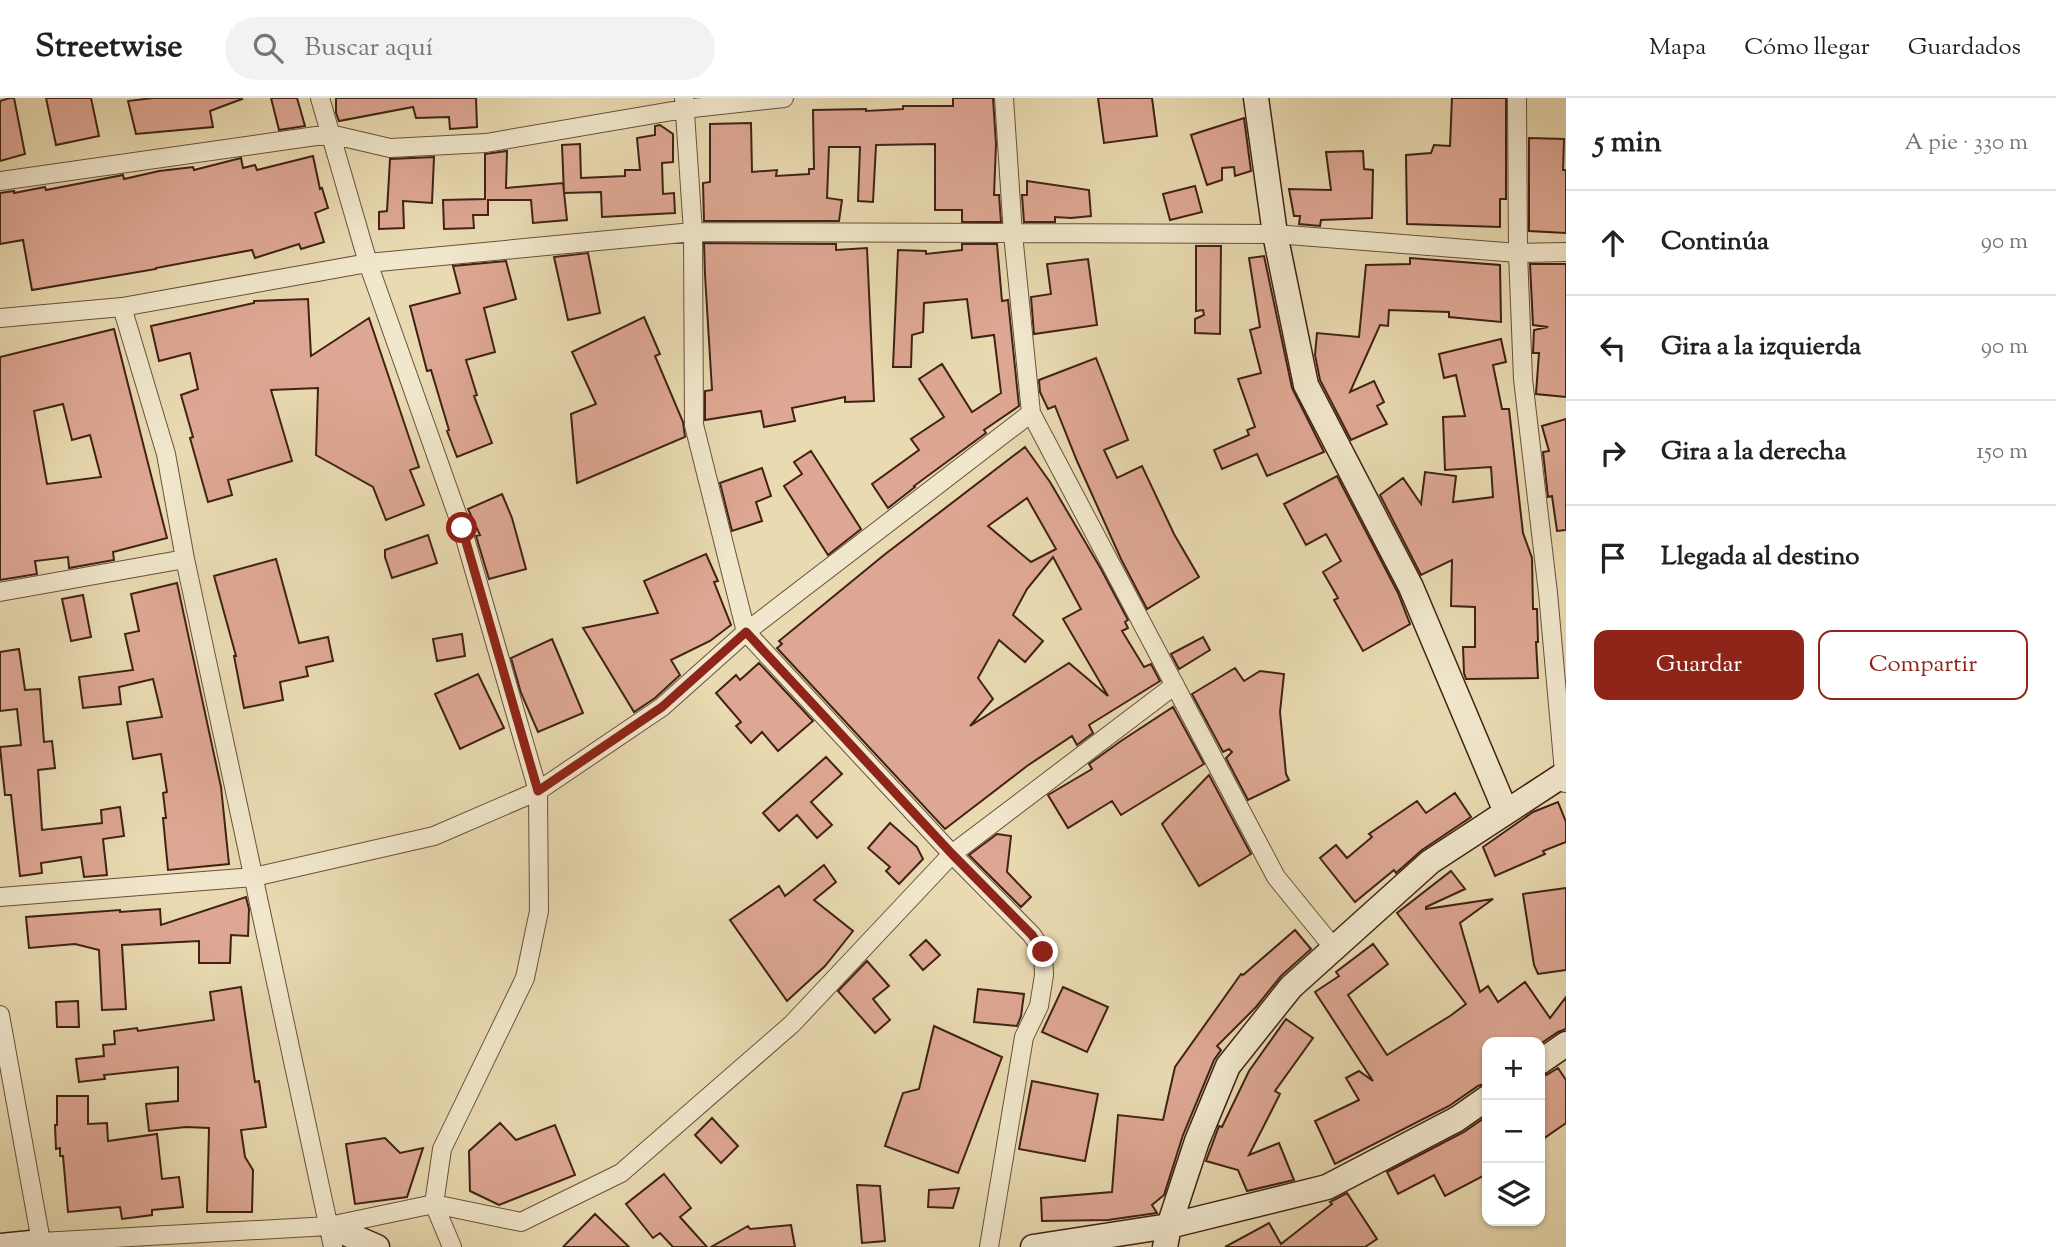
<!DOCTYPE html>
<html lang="es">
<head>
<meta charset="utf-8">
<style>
  :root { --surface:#fff; --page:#f2f2f2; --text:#222; --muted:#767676; --line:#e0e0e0; --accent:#8f2418 }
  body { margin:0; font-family:"Sorts Mill Goudy",serif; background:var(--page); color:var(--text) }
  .controls { position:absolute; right:21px; bottom:21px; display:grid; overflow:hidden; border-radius:14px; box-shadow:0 2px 5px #0004 }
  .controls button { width:63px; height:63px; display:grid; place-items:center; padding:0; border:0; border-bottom:2px solid var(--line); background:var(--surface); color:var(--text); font:35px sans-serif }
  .stop { position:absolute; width:21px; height:21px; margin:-16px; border:5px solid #8f2418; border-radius:50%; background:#fff }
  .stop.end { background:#8f2418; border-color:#fff; box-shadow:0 2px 7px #0008 }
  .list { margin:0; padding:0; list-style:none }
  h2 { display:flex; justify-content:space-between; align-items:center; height:91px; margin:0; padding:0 28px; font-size:30px }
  h2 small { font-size:23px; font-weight:400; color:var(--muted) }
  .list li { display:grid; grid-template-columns:46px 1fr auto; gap:21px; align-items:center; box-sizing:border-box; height:105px; padding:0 28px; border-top:2px solid var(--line) }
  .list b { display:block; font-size:26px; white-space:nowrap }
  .list em { font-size:23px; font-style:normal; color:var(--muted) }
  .actions { display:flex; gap:14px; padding:21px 28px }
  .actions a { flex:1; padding:16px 0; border:2px solid var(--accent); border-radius:14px; text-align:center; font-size:24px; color:var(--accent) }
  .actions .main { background:var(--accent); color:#fff }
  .icon { flex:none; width:38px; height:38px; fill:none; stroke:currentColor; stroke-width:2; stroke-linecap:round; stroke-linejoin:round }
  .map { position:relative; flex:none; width:1566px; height:1149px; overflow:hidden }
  header { display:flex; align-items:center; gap:42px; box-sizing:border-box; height:98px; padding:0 35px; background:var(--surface); border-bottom:2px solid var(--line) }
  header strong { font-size:33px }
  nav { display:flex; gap:38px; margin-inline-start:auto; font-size:24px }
  .search { width:490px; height:63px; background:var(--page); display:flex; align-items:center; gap:18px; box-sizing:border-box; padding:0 24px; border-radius:38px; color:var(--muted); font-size:26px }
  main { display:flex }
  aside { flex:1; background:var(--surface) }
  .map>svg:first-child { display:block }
  .building { fill:#dea793; stroke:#402215; stroke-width:2; fill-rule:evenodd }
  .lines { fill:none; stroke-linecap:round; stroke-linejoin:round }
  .street-casing { stroke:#6a503c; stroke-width:20 }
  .secondary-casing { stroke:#402215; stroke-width:27 }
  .street { stroke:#f1e7cc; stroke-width:18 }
  .secondary { stroke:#f1e7cc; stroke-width:24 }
  .route { stroke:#8f2418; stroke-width:9 }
</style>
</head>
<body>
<header>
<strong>Streetwise</strong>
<div class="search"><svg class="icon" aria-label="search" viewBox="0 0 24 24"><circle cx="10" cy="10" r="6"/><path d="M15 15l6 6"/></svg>Buscar aquí</div>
<nav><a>Mapa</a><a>Cómo llegar</a><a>Guardados</a></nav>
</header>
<main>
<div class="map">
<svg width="1566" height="1149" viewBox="0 0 1566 1149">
  <rect width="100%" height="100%" fill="#e9dab1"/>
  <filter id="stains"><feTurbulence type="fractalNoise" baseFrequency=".00286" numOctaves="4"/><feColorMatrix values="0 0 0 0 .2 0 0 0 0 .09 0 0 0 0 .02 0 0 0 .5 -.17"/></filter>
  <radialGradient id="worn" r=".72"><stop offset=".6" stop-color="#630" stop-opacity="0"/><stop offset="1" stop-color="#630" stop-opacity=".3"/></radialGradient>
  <path class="building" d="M10,0H14L25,56L0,63V3Z
    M46,0H91L99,38L56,47Z
    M153,0H241L242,1L210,13L213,29L136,36L128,3Z
    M271,0H297L305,28L279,32Z
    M336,0H476L477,29L450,31L449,19L416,20L413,9L339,23L336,15Z
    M953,0H993L996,46L994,97H999L1001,124H962V112H935V46L876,47L873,104L858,103L860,49H829L827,100L842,102L839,123H704L703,85L710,84V26L751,25L752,74L777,72L776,78L809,76V71H814L813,12L866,11V13L903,11V8H953Z
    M1098,0H1152L1157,38L1104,45Z
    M1452,0H1506V101H1500V129L1407,126L1406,57L1431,55L1434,47L1450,48Z
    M1244,20L1251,73L1235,78L1234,69L1222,70V82L1207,87L1191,37Z
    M660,27L673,36V64L662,65L663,96L674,95L675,115L602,119L601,94L564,95L562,47L580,46L581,80L625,78V72H640L637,40L655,37V28Z
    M1529,40L1564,41L1563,72H1566V135L1529,133Z
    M507,53L506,90L563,85L567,122L533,125L531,102H488V117H473L474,130L444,131L443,102L485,101V56Z
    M1363,53L1364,71L1373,72L1372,120L1321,122L1320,128L1299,126L1300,118H1294L1289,91L1331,92L1326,54Z
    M313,58L320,91L322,90L328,110L315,115L324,144L301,151L299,146L255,160L252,152L156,170V171L32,192L23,142L0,146V95L14,93V95L45,89L46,92L123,77L124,81L159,73L193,69L194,72L241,60L243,70L255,67L257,72Z
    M434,59L432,105L403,103L404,130L379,131V114L387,113L390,61Z
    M1027,83L1089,92L1091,118L1071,120L1055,119V124H1024L1022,97H1027Z
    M1195,88L1202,114L1170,122L1163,96Z
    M704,145L836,146V152L867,150L874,303L845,304V299L792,310L795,323L764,329L761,313L705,322V293L712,292L705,177Z
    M962,146H997L1002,203L1008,202L1019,308L984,332L986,335L914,388L915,389L888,410L872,386L919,352L911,341L944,319L919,281L942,266L972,314L1001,295L994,237L972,240L967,201L924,205L923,234L912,237L911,269H893L898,152L926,153V156L962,152Z
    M1196,148H1221L1220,236L1195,235V221L1204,217L1203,212L1196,213Z
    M588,155L600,215L568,222L554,159Z
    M1264,158L1292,290L1324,354L1267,378L1257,356L1222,371L1214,352L1249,337L1247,332L1255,329L1238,281L1261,275L1250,232L1260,229L1249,160Z
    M1410,160L1500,167L1501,224L1449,219V214L1389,212L1388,228L1380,227L1350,294L1374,283L1384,304L1377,308L1387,326L1351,342L1320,282L1315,257L1317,235L1359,239L1366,167L1410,166Z
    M1088,161L1097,227L1034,236L1031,199L1051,196L1047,166Z
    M506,163L516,201L484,210L495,254L466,262L477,297L474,298L492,345L457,359L447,333L449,332L431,272L427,273L410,208L460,195L453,168Z
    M1530,166H1566V299L1536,296L1539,255H1533L1534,232L1548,229L1533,227Z
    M308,201L311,258L369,220L419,369L410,372L424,407L386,422L373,389L316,357L318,290L271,292L292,363L228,382L232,397L208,404L190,340L193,339L181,297L198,291L190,255L159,263L151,228L254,205V203Z
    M644,219L660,256L655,258L683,324L685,339L577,385L571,316L596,306L572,254Z
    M114,231L167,440L113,454L114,462L69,470L68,459L35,463L37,476L0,482V259ZM63,306L72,342L90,337L101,379L47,386L34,313Z
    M1501,241L1506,264L1493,267L1502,311H1509L1523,435L1532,460L1533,511H1537L1538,544H1536L1538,580L1466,581L1464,575L1463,549H1475V509L1451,508L1452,462L1421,477L1380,397L1403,380L1421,406L1425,374L1456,378L1453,404L1493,399L1491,369L1445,372L1443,319L1465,318L1456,277L1444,280L1439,256Z
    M1096,260L1128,342L1104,352L1117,380L1142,368L1174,436L1199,479L1147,511L1121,461L1077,363L1055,308L1048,311L1040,294L1039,282Z
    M1566,321V432L1557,433L1552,398L1548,399L1543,354L1549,353L1542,328Z
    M1025,349L1050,384L1101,471L1128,522L1125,524L1128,530L1122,533L1144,569L1151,566L1160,583L1089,627L1093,635L1077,647L1072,638L1027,668L945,731L777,550L782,546L779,543L884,457ZM1027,400L1056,451L1031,464L988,428ZM1053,459L1081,511L1063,521L1108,598L1069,565L970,628L993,601L978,580L999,542L1025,564L1043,543L1013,517L1027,491Z
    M811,353L861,431L828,457L784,388L802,376L794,364Z
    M762,370L771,398L756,404L762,423L732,433L720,385Z
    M1337,378L1398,495L1410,526L1363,553L1334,502L1338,500L1323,474L1341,463L1326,436L1306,447L1284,406Z
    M502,396L512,420L526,471L489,481L476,438L480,437L468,411Z
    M428,437L437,465L392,480L385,459V452Z
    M706,456L718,483L714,484L731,527L710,543L671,562L680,577L655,600L634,614L583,530L658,515L644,483Z
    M276,461L299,545L328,539L333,563L306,569L308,578L280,584L283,602L244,610L234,558H236L214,478Z
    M177,485L221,689L229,766L168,772L163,720H166L163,695L167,694L161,656L133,661L127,624L162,619L153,581L119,589L121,606L83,610L79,579L133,572L125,536L139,533L131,496Z
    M83,497L91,539L71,543L62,501Z
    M462,536L465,558L437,563L433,541Z
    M1203,539L1210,552L1179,571L1171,556Z
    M552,541L583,615L538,634L521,595L511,560Z
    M19,551L25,592L40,591L44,644L52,643L55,670L38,672L42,732L102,725L101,712L120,709L124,738L103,741L107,777L84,779L81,759L41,765L42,775L20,778L11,697H5L0,649L21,647L17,611L0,613V554Z
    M759,565L813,623L778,653L762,634L751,645L736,628L741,624L716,595L736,577L740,582Z
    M1235,570L1244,583L1260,573L1284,576L1280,614L1286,676L1289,682L1248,702L1226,660L1232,654L1229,651L1223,654L1192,596Z
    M478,576L504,630L460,651L435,596Z
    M1173,609L1204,666L1121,717L1112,703L1068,730L1048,697L1092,671L1089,666L1121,643Z
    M826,659L842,676L811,704L832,727L817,740L797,717L779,733L763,715Z
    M1209,677L1251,756L1199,788L1162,726Z
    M1455,695L1471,719L1422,752L1396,775L1394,772L1355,804L1320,760L1336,747L1347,760L1372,739L1369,736L1417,703L1426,715Z
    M1558,704L1566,724V744L1543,753L1545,756L1495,778L1483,749L1533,714Z
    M890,725L917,749L923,761L899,786L886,773L890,769L868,750Z
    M997,736L1011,738L1007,774L1031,799L1021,809L969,757Z
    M824,767L836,784L814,802L853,833L825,868L787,903L730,822L779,788L785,798Z
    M1451,773L1465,791L1426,809V811L1493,801L1460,825L1480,894L1488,888L1498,904L1525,884L1550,920L1566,899V931L1558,934L1540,946V944H1487V985L1478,988L1449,1008L1335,1066L1315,1023L1359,1002L1346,980L1359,973L1373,983L1315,894L1339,878L1336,874L1373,846L1388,866L1348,897L1387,957L1450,918L1466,906L1397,815Z
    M1566,790V872L1538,876L1534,867L1523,796Z
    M246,799L249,811L248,838L231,837L230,865H199V843L122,847L126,911L102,912L99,852L75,846L29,850L26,819L120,812V814L160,811L161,827Z
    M1295,832L1311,851L1281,878L1256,909L1217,948L1221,952L1214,962L1183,1037L1164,1097L1152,1107L1157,1115L1108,1122L1042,1123L1041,1100L1112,1094L1118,1017L1163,1022L1175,969L1241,876L1243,877Z
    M926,842L940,857L923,872L910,857Z
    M867,863L889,888L873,901L890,922L875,935L838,893Z
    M241,889L255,984L259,983L266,1029L241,1032L245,1059L253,1072L252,1114H207L209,1030L186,1029L149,1033L146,1006L178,1003V969L104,977L105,981L79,984L76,961L104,958L103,947L115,946L114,933L137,930L138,933L214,922L210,894Z
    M1063,889L1108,909L1087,954L1042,934Z
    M978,891L1024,896L1021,918L1017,928L974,924Z
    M78,903L79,929H57L56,904Z
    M1286,921L1313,940L1275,993L1280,996L1249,1057L1279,1045L1294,1082L1247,1093L1238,1072L1206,1063L1219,1028L1222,1029L1249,973Z
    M934,928L1002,959L958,1075L885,1048L903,995L919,991Z
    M1558,970L1566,982V1025L1540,1043V979L1548,976Z
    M1032,983L1098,996L1085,1063L1019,1051Z
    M57,998H88V1026L107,1025L108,1043L157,1036L162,1081L179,1079L183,1109L152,1112V1117L122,1121L120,1109L68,1114L63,1058H60V1050L56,1051L55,1027H57Z
    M1487,1018V1076L1445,1098L1434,1077L1398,1096L1387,1074L1464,1034Z
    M712,1020L738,1048L721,1065L695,1037Z
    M500,1025L516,1042L555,1027L575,1077L499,1107L470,1093L469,1053Z
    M385,1040L400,1055L423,1050L407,1099L355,1106L346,1046Z
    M664,1076L691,1110L680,1119L707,1149H673L660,1135L653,1140L626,1106Z
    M857,1087L880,1088L885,1143L862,1145Z
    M959,1090L953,1110L928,1109L929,1092Z
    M1347,1095L1377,1141L1365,1149H1225L1269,1125L1281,1146L1332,1106L1330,1104Z
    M595,1116L629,1149H563Z
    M791,1127L795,1149H711L748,1128L750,1131Z"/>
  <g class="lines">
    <g class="street-casing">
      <path id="street" d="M320,0L368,165L462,430L538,693L539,813L525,880L442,1051L434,1106L452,1149
        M684,0L693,134L694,327L746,534L952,756L1032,837L1043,854L1044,877L1039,908L1024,939L989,1149
        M1004,0L1013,136L1031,315L1276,779L1333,849
        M1517,0L1518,155L1523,281L1548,495L1565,685
        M0,83L330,36L390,50L486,45L684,11L784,0
        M122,209L166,356L185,461L333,1149
        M0,220L122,209L368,165L693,134L1275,136L1518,155L1566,154
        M0,494L185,461
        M0,799L254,779L434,738L538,693L662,609L746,534L1031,315
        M0,917L42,1149
        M41,1144L329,1128L434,1106L521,1124L621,1075L792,926L952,756L1175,587"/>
    </g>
    <g class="secondary-casing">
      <path id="secondary" d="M1256,0L1275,136L1306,287L1411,489L1506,714
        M1540,964L1566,946
        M329,1128L377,1149
        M0,1148L41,1144
        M1033,1149L1169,1128L1327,1089L1457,1021L1487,1000
        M1165,1149L1169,1128L1197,1043L1228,968L1291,889L1430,764L1566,675"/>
    </g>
    <use href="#street" class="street"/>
    <use href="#secondary" class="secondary"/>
  </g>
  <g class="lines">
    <path class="route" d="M462,430L538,693L662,609L746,534L952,756L1032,837L1043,854"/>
  </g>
  <rect width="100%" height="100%" filter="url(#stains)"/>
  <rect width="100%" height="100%" fill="url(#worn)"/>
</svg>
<div class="controls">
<button>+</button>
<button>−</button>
<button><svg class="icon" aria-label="layers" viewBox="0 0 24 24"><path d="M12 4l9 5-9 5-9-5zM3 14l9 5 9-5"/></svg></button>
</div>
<div class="stop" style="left:462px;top:430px"></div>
<div class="stop end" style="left:1043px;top:854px"></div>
</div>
<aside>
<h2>5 min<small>A pie · 330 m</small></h2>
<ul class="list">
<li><svg class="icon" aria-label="ahead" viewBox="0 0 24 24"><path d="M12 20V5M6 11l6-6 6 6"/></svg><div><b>Continúa</b></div><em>90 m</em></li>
<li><svg class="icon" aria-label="left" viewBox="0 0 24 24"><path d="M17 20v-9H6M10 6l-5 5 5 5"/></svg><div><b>Gira a la izquierda</b></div><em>90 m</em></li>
<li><svg class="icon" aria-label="right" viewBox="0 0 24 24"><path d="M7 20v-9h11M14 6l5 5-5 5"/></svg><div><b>Gira a la derecha</b></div><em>150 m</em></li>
<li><svg class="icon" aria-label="arrive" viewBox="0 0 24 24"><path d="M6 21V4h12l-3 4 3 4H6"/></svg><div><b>Llegada al destino</b></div></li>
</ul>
<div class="actions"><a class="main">Guardar</a><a>Compartir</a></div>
</aside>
</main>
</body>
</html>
